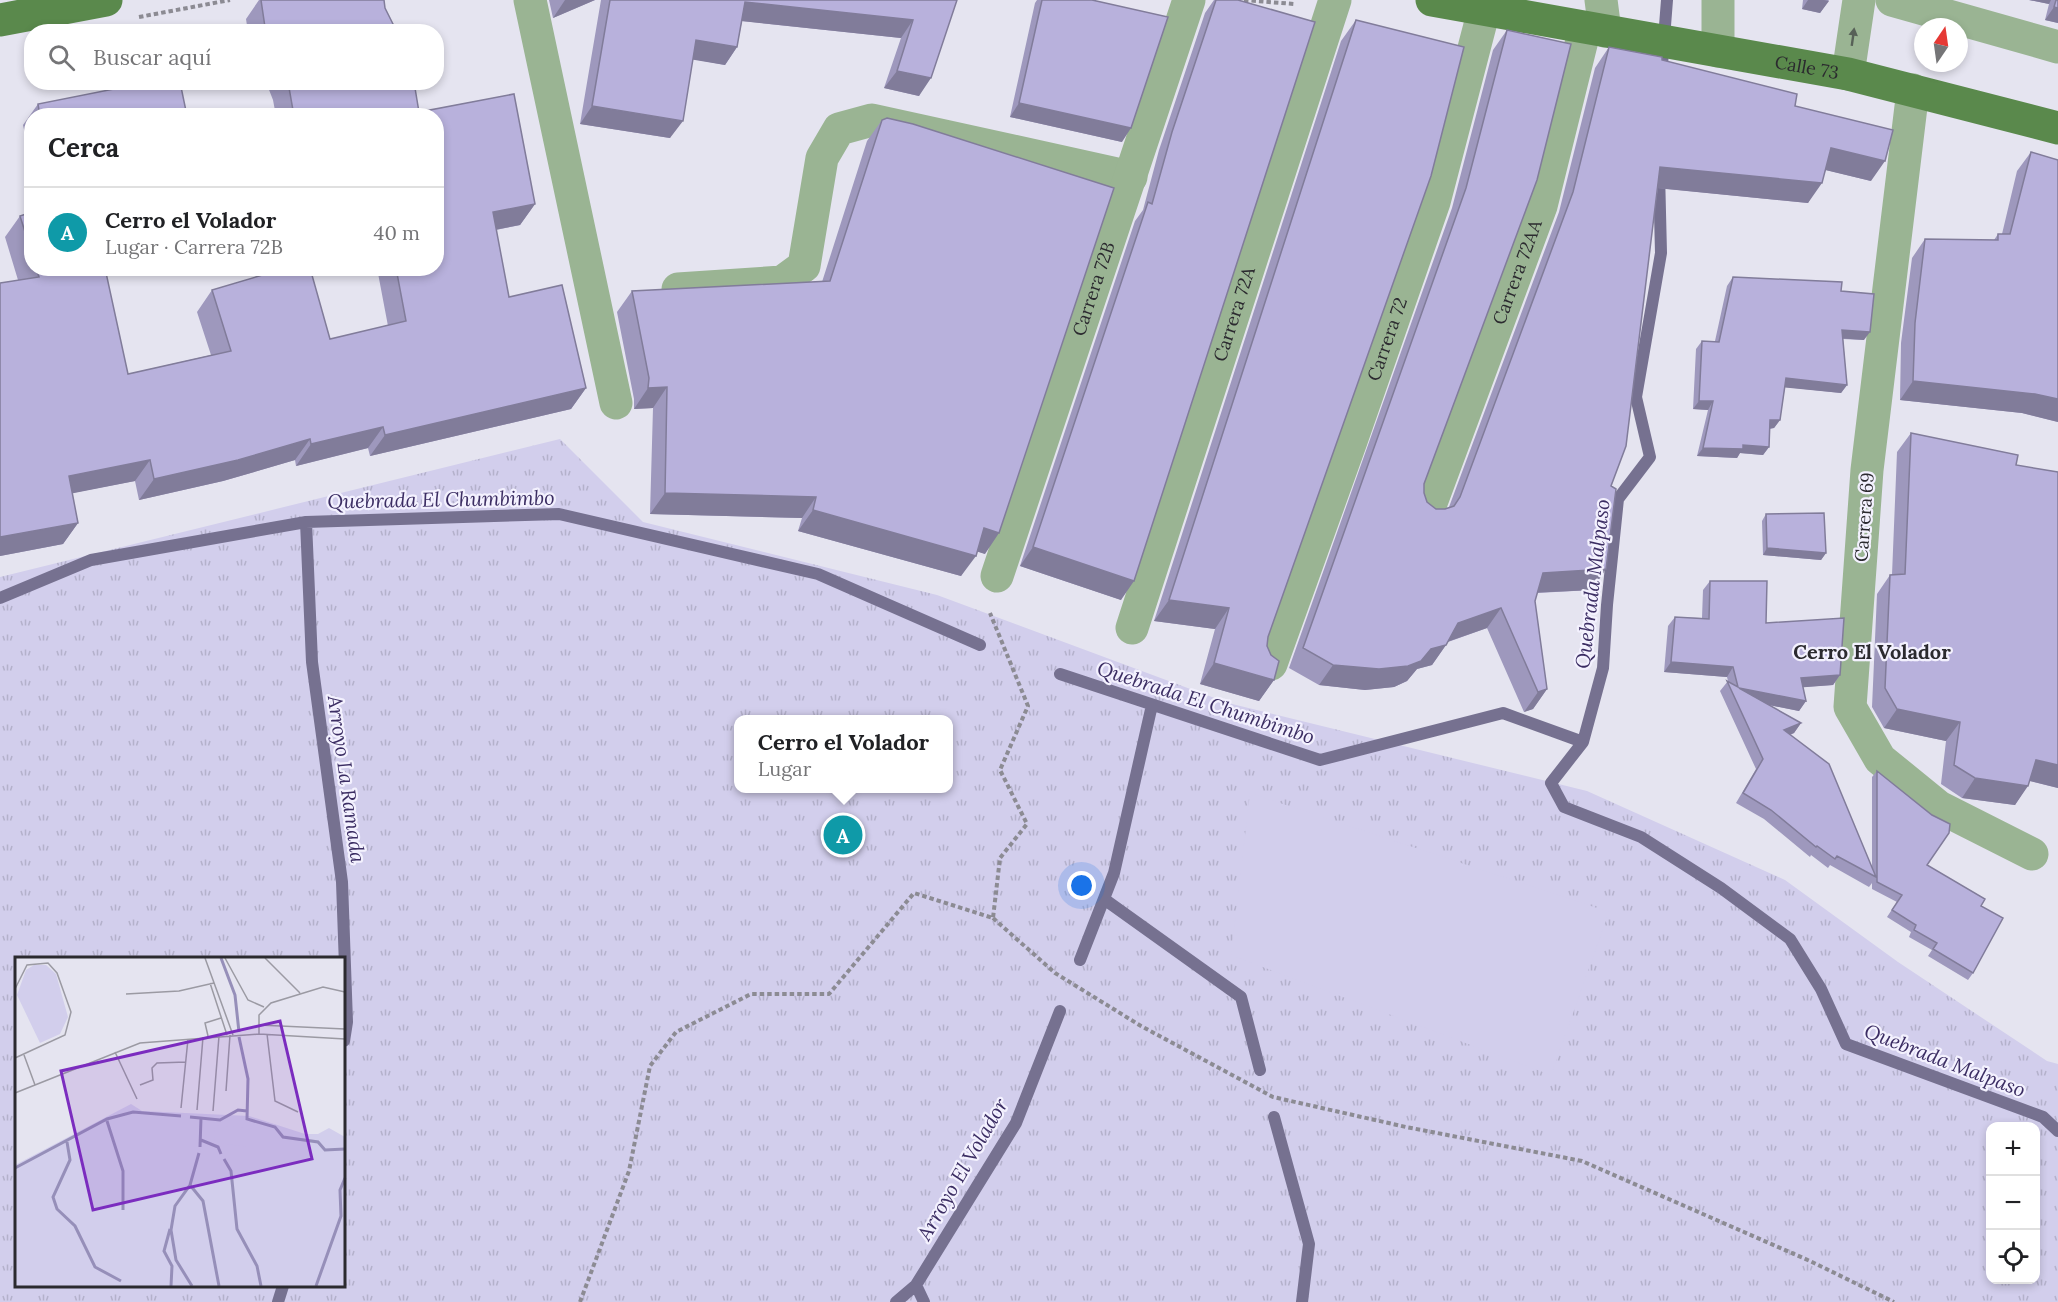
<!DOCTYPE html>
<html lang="es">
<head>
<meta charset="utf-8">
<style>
  :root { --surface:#fff; --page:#f2f2f2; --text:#202124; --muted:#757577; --line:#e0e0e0; --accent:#0f766e }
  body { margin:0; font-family:Lora,serif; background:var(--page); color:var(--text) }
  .controls { position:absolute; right:18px; bottom:18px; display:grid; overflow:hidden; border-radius:12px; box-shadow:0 3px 9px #0003 }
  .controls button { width:54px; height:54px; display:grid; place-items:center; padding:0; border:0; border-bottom:2px solid var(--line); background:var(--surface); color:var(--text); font:30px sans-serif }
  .compass { position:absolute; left:1914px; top:18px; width:54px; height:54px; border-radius:50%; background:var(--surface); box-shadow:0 3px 9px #0003; rotate:13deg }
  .you { position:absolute; left:1082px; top:886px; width:21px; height:21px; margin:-15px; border:4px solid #fff; border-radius:50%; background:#1a73e8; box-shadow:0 0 0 9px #1a73e833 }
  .badge { display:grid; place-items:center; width:39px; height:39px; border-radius:50%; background:var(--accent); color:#fff; font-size:20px; font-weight:700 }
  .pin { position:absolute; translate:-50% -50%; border:3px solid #fff; box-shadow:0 2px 6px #0006 }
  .popup { position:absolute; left:734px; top:715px; width:219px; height:78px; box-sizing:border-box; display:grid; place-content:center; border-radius:12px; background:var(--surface); filter:drop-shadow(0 2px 4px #0005); font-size:20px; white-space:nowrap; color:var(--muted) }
  .popup b { font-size:22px; color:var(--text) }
  .popup::after { content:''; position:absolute; left:50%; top:100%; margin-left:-12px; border:12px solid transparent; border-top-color:var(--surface) }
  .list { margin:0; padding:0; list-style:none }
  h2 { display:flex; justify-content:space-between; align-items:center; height:78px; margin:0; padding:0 24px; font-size:26px }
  h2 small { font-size:20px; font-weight:400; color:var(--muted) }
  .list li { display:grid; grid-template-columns:39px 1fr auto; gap:18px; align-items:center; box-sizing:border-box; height:90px; padding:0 24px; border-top:2px solid var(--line) }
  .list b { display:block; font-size:22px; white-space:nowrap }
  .list p { margin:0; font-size:20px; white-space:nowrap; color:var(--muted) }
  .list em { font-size:20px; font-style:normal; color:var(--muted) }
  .icon { flex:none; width:33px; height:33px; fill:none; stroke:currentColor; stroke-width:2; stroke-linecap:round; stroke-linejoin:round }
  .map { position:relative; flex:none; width:2058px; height:1302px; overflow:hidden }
  .search { position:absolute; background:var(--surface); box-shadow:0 3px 9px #0003; left:24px; top:24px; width:420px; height:66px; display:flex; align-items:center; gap:15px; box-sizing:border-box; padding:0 21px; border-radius:24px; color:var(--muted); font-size:22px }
  .panel { position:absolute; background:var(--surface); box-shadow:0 3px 9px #0003; left:24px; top:108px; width:420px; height:168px; border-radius:24px }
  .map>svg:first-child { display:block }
  .park { fill:url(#park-tufts); fill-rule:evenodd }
  .pitch { fill:#d2ceec }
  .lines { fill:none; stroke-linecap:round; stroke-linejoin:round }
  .stream { stroke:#767190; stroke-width:12 }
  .path { stroke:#8c8b93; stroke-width:4; stroke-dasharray:4.5 3; stroke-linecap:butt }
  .minor { stroke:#9ab493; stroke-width:33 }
  .major { stroke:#5a894c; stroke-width:33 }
  .wall { fill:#9e98bd }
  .shaded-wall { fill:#817c9a }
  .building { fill:#b8b1dc; stroke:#817c9a; stroke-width:1.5 }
  .oneway { fill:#576157 }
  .labels { text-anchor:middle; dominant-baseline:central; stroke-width:4.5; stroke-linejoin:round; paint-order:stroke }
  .street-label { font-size:18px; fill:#2b2a2f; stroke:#f3f1fe }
  .water-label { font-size:20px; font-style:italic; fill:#3b2d63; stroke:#f3f1fe }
  .neighbourhood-label { font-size:20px; font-weight:bold; fill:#2b2a2f; stroke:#f3f1fe }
  .inset-river { fill:none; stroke:#968fb9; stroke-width:3 }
  .inset-road { fill:none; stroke:#9b9aa3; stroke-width:1.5 }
  .view { fill:#7b2cbf; fill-opacity:0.15; stroke:#7b2cbf; stroke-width:3 }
  .inset-edge { fill:none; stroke:#2b2a2f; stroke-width:3 }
</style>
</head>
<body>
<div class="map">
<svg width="2058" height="1302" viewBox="0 0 2058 1302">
  <defs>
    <pattern id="park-tufts" width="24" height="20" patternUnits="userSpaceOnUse" patternTransform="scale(1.5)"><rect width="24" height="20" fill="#d2ceec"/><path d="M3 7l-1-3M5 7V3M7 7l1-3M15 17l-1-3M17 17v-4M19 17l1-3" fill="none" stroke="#b4b1cb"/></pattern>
  </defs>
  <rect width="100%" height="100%" fill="#e5e4f0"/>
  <path class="park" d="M560,439L643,522L937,595L1228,703L1587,791L1785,880L1898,962L2047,1061L2058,1064V1302H0V577ZM738,720H948V788H738ZM16,958H344V1286H16ZM1990,1126H2036V1280H1990Z"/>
  <path class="pitch" d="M1250,793L1609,912L1551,1075L1231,955Z"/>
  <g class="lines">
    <path class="stream" d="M1661,77L1667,0
      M1659,172L1661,253L1636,397L1650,457L1618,499L1607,605L1603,668L1583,742L1551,783L1564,807L1641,837L1721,888L1790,939L1821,989L1846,1044L2043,1117L2058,1131
      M306,522L312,662L342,882L347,1022L344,1041
      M0,598L91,560L306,522L559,514L818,574L980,645
      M1060,674L1320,760L1503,713L1583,742
      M1104,899L1241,997L1260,1070
      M1080,960L1114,873L1152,705
      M1274,1117L1309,1244L1302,1302
      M916,1285L924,1302
      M278,1302L283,1286
      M896,1302L916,1285L1016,1123L1060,1011"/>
    <path class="path" d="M1244,0L1294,4
      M139,17L230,0
      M993,918L1055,973L1141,1026L1273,1097L1406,1127L1582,1161L1810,1261L1894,1302
      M580,1302L629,1171L650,1066L676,1032L751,994H829L914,893L993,918L1000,858L1027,824L1000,770L1028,706L990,613"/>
    <g class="minor">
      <path d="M530,0L616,403"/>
      <path d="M1601,0L1605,31"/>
      <path d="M1718,0V51"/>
      <path d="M1892,0L2058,47"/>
      <path d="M1848,74L1859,0"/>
      <path d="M1913,90L1867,470L1850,707L1880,759L1939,807L2032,854"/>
      <path d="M678,289L782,282L804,266L822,158L839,129L872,120L1131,177"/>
      <path id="s1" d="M1428,511L1541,206L1585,28"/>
      <path id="s2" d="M997,576L1189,0"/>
      <path id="s3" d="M1132,628L1335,0"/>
      <path id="s4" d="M1271,664L1351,441L1434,202L1484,10"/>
    </g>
    <g class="major">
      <path id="s5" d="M1432,0L1848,74L2058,128"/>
      <path d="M0,20L106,0"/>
    </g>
  </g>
  <path class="wall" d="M259,0H384L385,8L397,32H248L246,19Z
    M549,0H595L553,18Z
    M601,0H957L919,96L884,88L901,38L742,21L737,47L725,65L693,59L670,138L580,124Z
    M1037,0H1092L1122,142L1010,117L1035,3Z
    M1214,0H1238L1121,600L1020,566L1135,221L1143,210L1159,150L1205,13Z
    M1803,0H1829L1820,13L1802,9Z
    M2029,0H2058V23L2045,20L2049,4Z
    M1356,20L1268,637L1267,646L1271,655L1274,680L1259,701L1200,684L1215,629L1154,621L1341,41Z
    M1507,30L1424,484V493L1427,502L1436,509H1445L1449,507L1559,212L1595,68L1609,47L1662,60L1795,106L1871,181L1826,170L1808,203L1658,188L1611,486L1592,590L1537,593L1535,601L1547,689L1533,709L1524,712L1487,628L1448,642L1432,665L1417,669L1407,681L1394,687L1365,690L1319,685L1289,668L1452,208L1493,50Z
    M266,82H414L419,112L514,94L535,204L520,225L496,230L509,297L562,285L586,388L571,409L370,456L368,448L296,466L295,460L223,481L139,500L135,481L72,493L78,523L63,544L0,556V284L18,280L5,237L20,216L32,212V268H135L106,275L128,374L211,355L197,312L212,290L286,268H310L330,339L388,326L377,268H436V116H276L273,100Z
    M38,104L186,111L182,116H32V164L23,125Z
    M882,120L985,554L977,551L961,576L798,531L802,518L650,514L653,408L634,409V399L617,312L632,291L822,282L867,141Z
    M2031,152L2058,160V422L2022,413L1900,400L1901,343L1912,258L1925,239L1994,240L1998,234H2002L2017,171Z
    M32,173V186L29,177Z
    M1733,277L1841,291L1864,340L1843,339L1847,385L1841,393L1785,387L1780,420L1774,428L1770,429L1769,447L1763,455L1740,453L1737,458L1697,456L1708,410L1693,409L1696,349L1702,341H1715L1727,286Z
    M1911,433L2016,465L2058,472V788L2030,781L2015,805L1962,798L1941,784L1946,741L1884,728L1872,707L1877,594L1890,575H1892L1897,452Z
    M1766,514L1826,553L1821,560L1763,555L1762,521Z
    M1710,581L1766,623L1840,675L1833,685L1803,687L1806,701L1799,711L1769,705L1801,723L1794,733L1790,735L1872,867V777L1877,771L1927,865L1981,906L1973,973L1968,980L1928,956L1932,950L1909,937L1911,932L1887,917L1897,902L1872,889V883L1869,887L1830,865L1828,868L1811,855L1810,857L1764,819L1736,803L1756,769L1720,691L1728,681L1727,677L1664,672L1668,626L1675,617L1702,618L1703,590Z"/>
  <path class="shaded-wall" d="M565,0H595L553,18Z
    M1808,0H1824L1829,1L1820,13L1802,9Z
    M2029,0H2051L2049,4Z
    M745,2L913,20L901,38L732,20Z
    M2054,7L2058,8V23L2045,20Z
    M696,40L737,47L725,65L683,58Z
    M897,71L931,78L919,96L884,88Z
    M1019,103L1131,128L1122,142L1010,117Z
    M592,106L683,121L670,138L580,124Z
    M186,111L182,116H162Z
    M1831,148L1885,161L1871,181L1817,168Z
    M1660,167L1822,183L1808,203L1646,187Z
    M535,204L520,225L478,233L493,212Z
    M95,268H135L88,280Z
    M1842,330L1870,332L1864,340L1836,338Z
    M1786,378L1847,385L1841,393L1780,387Z
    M1913,381L2035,394L2058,399V422L2022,413L1900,400Z
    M667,387L653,408L634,409L648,388Z
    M586,388L571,409L370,456L385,435Z
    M1699,401H1713L1708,410L1693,409Z
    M1770,420H1780L1774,428L1764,429Z
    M383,427L368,448L296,466L311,444Z
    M310,439L295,460L223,481L139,500L154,479Z
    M1743,445L1769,447L1763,455L1740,453L1737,458L1697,456L1703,448Z
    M150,460L135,481L54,497L69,476Z
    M665,493L816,497L802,518L650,514Z
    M813,510L976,556L961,576L798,531Z
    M78,523L63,544L0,556V537Z
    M984,528L999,533L985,554L969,549Z
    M1033,547L1134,581L1121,600L1020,566Z
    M1767,548L1826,553L1821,560L1763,555Z
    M1606,569L1592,590L1529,593L1543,573Z
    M1169,600L1229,608L1215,629L1154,621Z
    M1501,608L1487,628L1444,643L1458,623Z
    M1446,645L1432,665L1417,669L1407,681L1394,687L1365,690L1319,685L1333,665Z
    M1671,662L1733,667L1727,677L1664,672Z
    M1214,663L1274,680L1259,701L1200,684Z
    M1840,675L1833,685L1794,688L1801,678Z
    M1739,688L1806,701L1799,711L1735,698Z
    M1547,689L1533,709L1524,712L1538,692Z
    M1897,709L1960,722L1946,741L1884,728Z
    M1801,723L1794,733L1777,740L1784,730Z
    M2036,760L2058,765V788L2022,779Z
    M1975,778L2028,786L2015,805L1962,798Z"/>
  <path class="building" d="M261,0H384L385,8L397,32H267L265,27Z
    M610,0H957L931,78L897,71L913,20L745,2L737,47L696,40L683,121L592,106Z
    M1042,0H1092L1168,17L1131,128L1019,103Z
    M1216,0H1238L1315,22L1134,581L1033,547L1148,202L1152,204L1172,132Z
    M2056,0H2058V8L2054,7Z
    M1356,20L1464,47L1431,176L1268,637L1267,646L1271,655L1279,661L1274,680L1214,663L1229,608L1169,600Z
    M1507,30L1571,44L1537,180L1424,484V493L1427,502L1436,509H1445L1454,506L1460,497L1573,192L1609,47L1662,57V60L1797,94L1795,106L1893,130L1885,161L1831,148L1822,183L1660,167L1626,446L1611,486L1616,489L1606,569L1543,573L1535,601L1547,689L1538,692L1501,608L1458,623L1446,645L1431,649L1421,661L1408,666L1379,669L1333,665L1303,648L1466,188Z
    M149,82H180L186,111L162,116H40L38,104Z
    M288,82H414L419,112L514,94L535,204L493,212L509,297L562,285L586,388L385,435L383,427L311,444L310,439L238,460L154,479L150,460L69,476L78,523L0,537V283L39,277L36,268H105L128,374L231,351L212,290L286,268H310L330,339L406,321L396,268H436V116H294Z
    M887,118L913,124L1114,188L999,533L984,528L976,556L813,510L816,497L665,493L667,387L648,388L649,378L632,291L830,281L882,120Z
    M2031,152L2058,160V399L2035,394L1913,381L1915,323L1925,239L1998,240V234H2010Z
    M32,212V254L20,216Z
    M1733,277L1842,282L1841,291L1874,294L1870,332L1842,330L1847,385L1786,378L1780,420H1770L1769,447L1743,445V449L1703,448L1713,401H1699L1702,341L1719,342Z
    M1911,433L2018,455L2016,465L2058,472V765L2036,760L2028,786L1975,778L1954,765L1960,722L1897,709L1885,688L1890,575L1905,574Z
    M1824,513L1826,553L1767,548L1766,514Z
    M1710,581H1767L1766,623L1844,618L1840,675L1801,678L1806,701L1739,688L1801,723L1784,730L1829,764L1876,877L1837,856L1835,859L1817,846L1816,847L1771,810L1743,793L1763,759L1727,681L1738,687L1733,667L1671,662L1675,617L1709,619Z
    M1877,771L1932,815L1950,824L1949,833L1927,865L1985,899L1981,906L2003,918L1973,973L1933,949L1937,943L1914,930L1916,925L1892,910L1902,895L1877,882Z"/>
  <defs><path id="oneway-solid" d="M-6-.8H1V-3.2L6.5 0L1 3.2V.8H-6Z" transform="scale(1.5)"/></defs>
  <use class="oneway" href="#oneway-solid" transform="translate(1853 37) rotate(-82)"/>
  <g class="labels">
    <g class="street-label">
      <text stroke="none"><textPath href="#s5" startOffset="381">Calle 73</textPath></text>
      <text stroke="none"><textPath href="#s1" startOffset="255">Carrera 72AA</textPath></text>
      <text stroke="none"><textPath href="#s2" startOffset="303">Carrera 72B</textPath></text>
      <text stroke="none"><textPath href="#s3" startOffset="330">Carrera 72A</textPath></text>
      <text stroke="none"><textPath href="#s4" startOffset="345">Carrera 72</textPath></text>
      <text transform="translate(1864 517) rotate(-86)">Carrera 69</text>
    </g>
    <g class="water-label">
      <text transform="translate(441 499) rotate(-1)">Quebrada El Chumbimbo</text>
      <text transform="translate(1592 584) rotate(-83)">Quebrada Malpaso</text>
      <text transform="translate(1206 702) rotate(18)">Quebrada El Chumbimbo</text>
      <text transform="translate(347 779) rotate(82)">Arroyo La Ramada</text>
      <text transform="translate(1945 1060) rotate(21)">Quebrada Malpaso</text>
      <text transform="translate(962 1169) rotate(-60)">Arroyo El Volador</text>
    </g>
    <g class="neighbourhood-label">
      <text x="1872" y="651">Cerro El Volador</text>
    </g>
  </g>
  <g transform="translate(15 957)">
    <rect width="330" height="330" fill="#e5e4f0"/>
    <path d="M19,8H31L41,17L53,60L45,77L25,86L2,38L11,13ZM116,147L127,154L234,159L290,177H303L314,171L330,180V329H0V208Z" fill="#d2ceec"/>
    <path d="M199,168L240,172L237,190L200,186Z" fill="#d2ceec"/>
    <path class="inset-river" d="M206,1L220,38L224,75M224,80L233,122L232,162L260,170L268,180L303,185L310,193L330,192M175,160L205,163L223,153L232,154M92,164L108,214V253M186,183L203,190L206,197M52,185L55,203L38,240L42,252L60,269L80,310L106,324M185,190L186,161M209,202L216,214L222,272L242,309L246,329M0,211L92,162L118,155L166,159M175,228L188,244L204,329M155,272L149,294L157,309L156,329M177,329L161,303L156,273L160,249L175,228L184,196M301,329L326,259L325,233L330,221"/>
    <path class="inset-road" d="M190,1L218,78M210,1L233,43L249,50M250,1L285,36M195,26L212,78M0,32L12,8L33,6L42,16L56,55L50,78L0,101M111,37L164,34L199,26M244,68L330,72M244,77V58L256,46L308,30L330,35M252,77L260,144L283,155M193,79L190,66L206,61M100,95L122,142M9,98L20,128M125,128L138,123L137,111L142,106L171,105M211,134L215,78M0,136L125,86L244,77L330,82M166,151L173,82M182,153L188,80M198,154L204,79"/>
    <path class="view" d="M265,64L297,202L78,253L46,114Z"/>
    <rect width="330" height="330" class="inset-edge"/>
  </g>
</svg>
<div class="controls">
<button>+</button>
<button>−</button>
<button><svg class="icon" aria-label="locate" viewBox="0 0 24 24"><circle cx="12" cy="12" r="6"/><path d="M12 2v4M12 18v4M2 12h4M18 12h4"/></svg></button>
</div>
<svg class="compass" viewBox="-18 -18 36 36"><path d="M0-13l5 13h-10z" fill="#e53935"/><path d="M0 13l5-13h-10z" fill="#757577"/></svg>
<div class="you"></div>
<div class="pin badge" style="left:843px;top:835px;background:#0f9aa8">A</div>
<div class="popup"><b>Cerro el Volador</b>Lugar</div>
<div class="search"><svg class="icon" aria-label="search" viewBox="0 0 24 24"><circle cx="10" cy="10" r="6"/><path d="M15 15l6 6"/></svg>Buscar aquí</div>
<section class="panel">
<h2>Cerca<small></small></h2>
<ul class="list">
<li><span class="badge" style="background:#0f9aa8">A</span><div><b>Cerro el Volador</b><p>Lugar · Carrera 72B</p></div><em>40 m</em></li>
</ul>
</section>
</div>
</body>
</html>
